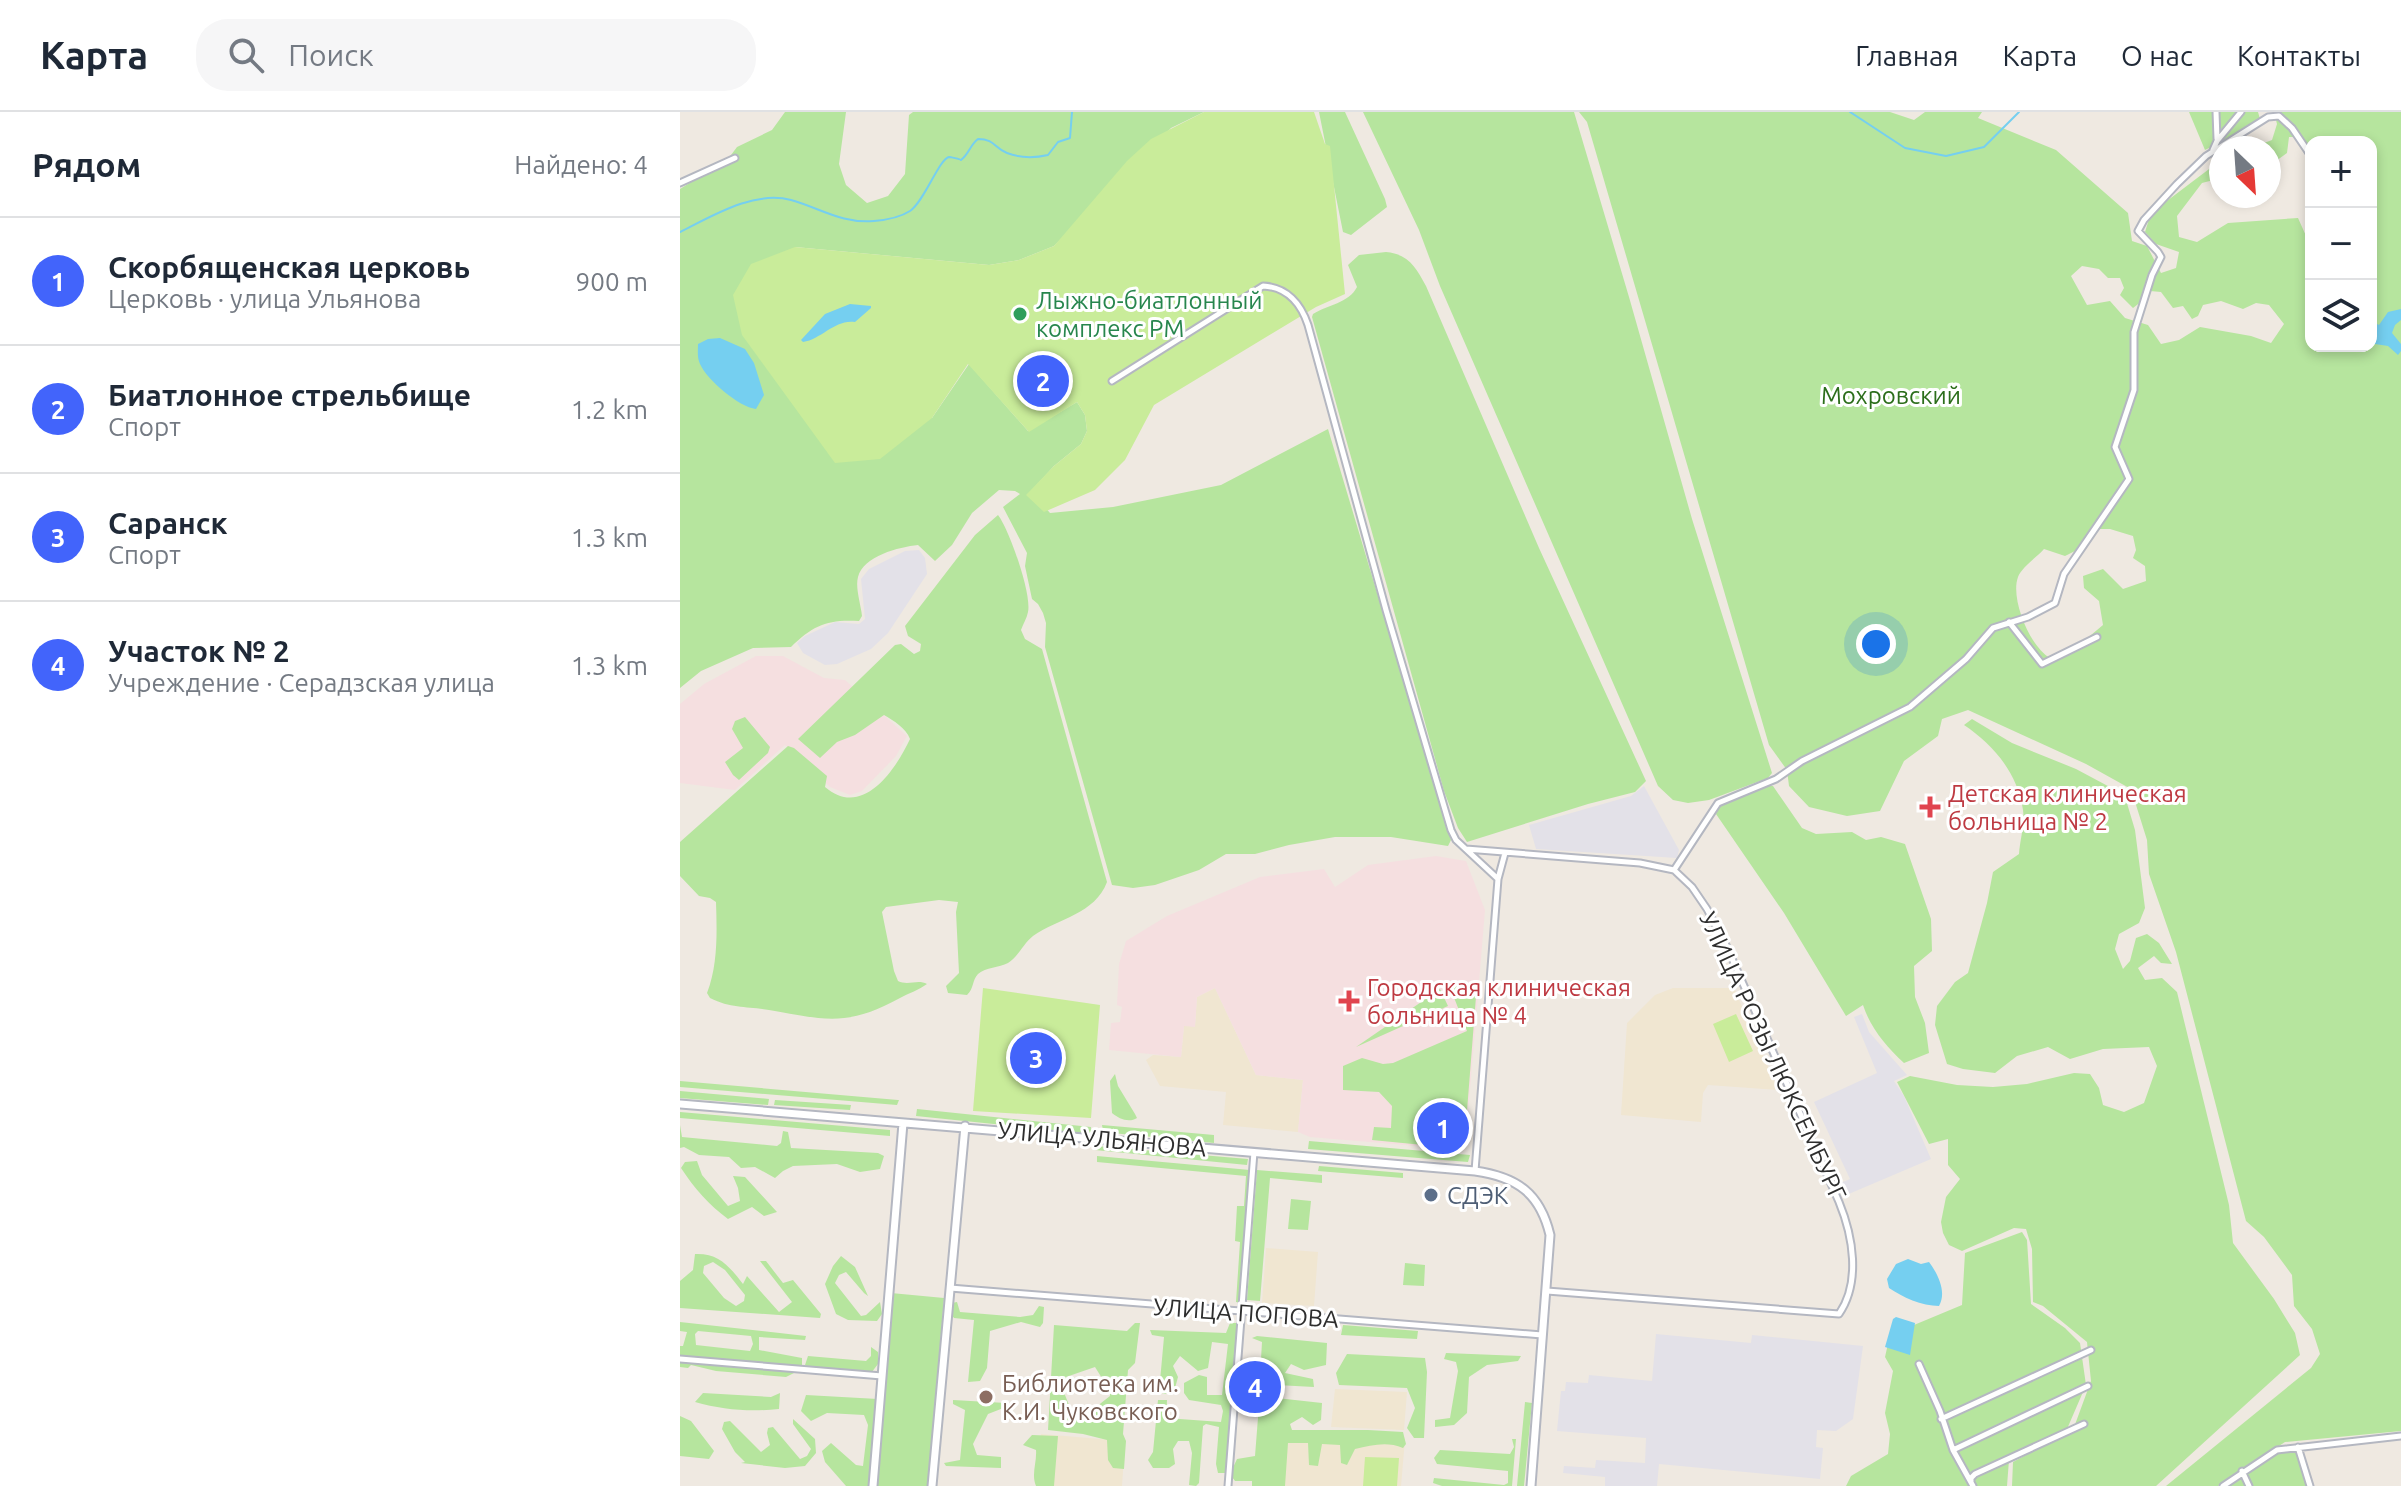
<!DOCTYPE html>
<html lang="ru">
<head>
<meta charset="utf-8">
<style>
  :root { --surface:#fff; --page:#f6f6f7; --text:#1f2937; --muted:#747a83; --line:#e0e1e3; --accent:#4264fb }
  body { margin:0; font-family:Ubuntu,sans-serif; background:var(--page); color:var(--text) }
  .controls { position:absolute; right:24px; top:24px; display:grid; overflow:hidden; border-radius:16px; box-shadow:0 4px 12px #0003 }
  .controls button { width:72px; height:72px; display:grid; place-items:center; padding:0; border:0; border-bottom:2px solid var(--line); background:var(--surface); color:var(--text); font:40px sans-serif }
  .compass { position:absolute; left:1529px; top:24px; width:72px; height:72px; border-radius:50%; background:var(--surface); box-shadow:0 4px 12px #0003; rotate:155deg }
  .you { position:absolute; left:1196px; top:532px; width:28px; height:28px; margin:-20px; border:6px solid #fff; border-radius:50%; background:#1a73e8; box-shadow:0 0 0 12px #1a73e833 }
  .badge { display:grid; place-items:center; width:52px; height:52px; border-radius:50%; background:var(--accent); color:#fff; font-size:26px; font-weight:700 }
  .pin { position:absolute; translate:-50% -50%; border:4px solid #fff; box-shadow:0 2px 8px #0006 }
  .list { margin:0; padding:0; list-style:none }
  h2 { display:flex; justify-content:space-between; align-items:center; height:104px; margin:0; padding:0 32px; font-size:34px }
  h2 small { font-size:26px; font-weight:400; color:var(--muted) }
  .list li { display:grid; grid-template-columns:52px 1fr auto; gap:24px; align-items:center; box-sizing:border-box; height:128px; padding:0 32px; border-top:2px solid var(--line) }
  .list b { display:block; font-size:30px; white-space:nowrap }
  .list p { margin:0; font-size:26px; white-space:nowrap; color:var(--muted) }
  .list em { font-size:26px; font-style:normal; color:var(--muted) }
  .icon { flex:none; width:44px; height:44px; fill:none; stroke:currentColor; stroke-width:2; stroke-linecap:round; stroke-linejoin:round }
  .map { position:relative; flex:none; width:1721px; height:1374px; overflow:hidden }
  header { display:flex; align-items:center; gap:48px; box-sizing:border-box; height:112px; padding:0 40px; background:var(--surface); border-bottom:2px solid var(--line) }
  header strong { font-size:38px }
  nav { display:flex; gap:44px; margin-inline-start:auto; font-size:28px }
  .search { width:560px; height:72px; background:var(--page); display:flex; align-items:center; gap:20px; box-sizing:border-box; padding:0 28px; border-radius:32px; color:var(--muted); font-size:30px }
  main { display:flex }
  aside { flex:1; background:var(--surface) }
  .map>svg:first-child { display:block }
  .industrial { fill:#e3e1e8 }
  .education { fill:#f0e6d1 }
  .medical { fill:#f5dfe0 }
  .green { fill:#b6e59e; fill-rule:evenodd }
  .pitch { fill:#c9ec9a }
  .water { fill:#75cff0 }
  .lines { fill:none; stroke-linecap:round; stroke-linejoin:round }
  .stream { stroke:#75cff0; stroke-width:2 }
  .street-casing { stroke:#b4b7c1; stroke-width:9 }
  .secondary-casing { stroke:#b4b7c1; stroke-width:11 }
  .street { stroke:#fff; stroke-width:5 }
  .secondary { stroke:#fff; stroke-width:7 }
  .leisure-dot { fill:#2e9e5b; stroke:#fff; stroke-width:3 }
  .health-dot { fill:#e0444e; stroke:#fff; stroke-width:3 }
  .service-dot { fill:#5c6f8a; stroke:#fff; stroke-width:3 }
  .education-dot { fill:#8d6e63; stroke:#fff; stroke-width:3 }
  .labels { text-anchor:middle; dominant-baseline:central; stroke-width:6; stroke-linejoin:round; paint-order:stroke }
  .leisure-label { font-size:24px; fill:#27864d; stroke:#fff; text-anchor:start }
  .park-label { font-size:24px; fill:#2c6e1b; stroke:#fff }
  .health-label { font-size:24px; fill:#be3a42; stroke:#fff; text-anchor:start }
  .street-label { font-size:24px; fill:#2e2e2e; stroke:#fff }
  .service-label { font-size:24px; fill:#4e5e75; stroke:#fff; text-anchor:start }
  .education-label { font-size:24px; fill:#785e54; stroke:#fff; text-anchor:start }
</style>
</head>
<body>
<header>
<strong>Карта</strong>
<div class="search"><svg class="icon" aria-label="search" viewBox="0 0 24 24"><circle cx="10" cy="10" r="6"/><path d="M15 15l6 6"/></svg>Поиск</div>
<nav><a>Главная</a><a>Карта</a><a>О нас</a><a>Контакты</a></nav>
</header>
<main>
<aside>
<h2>Рядом<small>Найдено: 4</small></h2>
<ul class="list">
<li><span class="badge">1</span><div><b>Скорбященская церковь</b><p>Церковь · улица Ульянова</p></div><em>900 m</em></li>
<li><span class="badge">2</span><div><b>Биатлонное стрельбище</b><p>Спорт</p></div><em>1.2 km</em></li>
<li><span class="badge">3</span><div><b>Саранск</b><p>Спорт</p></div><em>1.3 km</em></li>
<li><span class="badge">4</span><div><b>Участок № 2</b><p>Учреждение · Серадзская улица</p></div><em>1.3 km</em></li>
</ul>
</aside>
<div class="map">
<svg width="1721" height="1374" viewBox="0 0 1721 1374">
  <rect width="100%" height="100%" fill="#efe9e1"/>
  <path class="industrial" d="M239,438L245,446L247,462L208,521L191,537L157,552L145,553L123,541L117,531L125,524L155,510L179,512L185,507L181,467L189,457L225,439Z
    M964,674L999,738L997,746L856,737L849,713L951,684Z
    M1182,902L1189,920L1227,963L1214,969L1224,984L1251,1047L1164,1084L1158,1072L1170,1067L1134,990L1197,961L1174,905Z
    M976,1222L1071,1231L1072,1223L1183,1234L1173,1307L1156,1319L1137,1318L1136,1335L1143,1336L1140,1367L979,1352L977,1374H925V1365L883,1361L884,1354L915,1356L916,1348L965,1351L966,1326L877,1319L881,1279H885L886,1270L908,1271L909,1263L972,1269Z"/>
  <path class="education" d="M535,876L576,963L623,968L618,1020L543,1013L546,980L480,974L466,948L473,943L501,945L504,914H515L517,885Z
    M993,876H1054L1098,978L1028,973L1023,981L1021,1010L941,1003L947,911L975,883Z
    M586,1136L638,1140L634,1194L582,1191Z
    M655,1277L727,1280L724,1318L651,1315Z
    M600,1317L725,1327L721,1374H595Z
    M361,1322L445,1329L442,1374H357Z"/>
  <path class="medical" d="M76,544H103L144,566L165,568L227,624L216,644L182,679L170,683L150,675L105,633L55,678L0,671V592L24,572Z
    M756,744L786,749L805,798L785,1038L630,1025L618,1020L623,968L576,963L535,876L517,885L515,915L504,914L501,945L429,938L431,911L440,910L442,895L437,893L439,852L446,829L487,804L580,765L644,757L655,775L688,753Z"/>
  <path class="green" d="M105,0H166L159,52L166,73L187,91L208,84L225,62L229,3L233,0H524L491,16L374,134L339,148L309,153L115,135L252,306L289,252L348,319L397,290L405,303L407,319L401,332L374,354L351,379L370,401L433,395L541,373L648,317L771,728L768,734L711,725H655L609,733L575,742H546L519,758L475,773L453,776L432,773L365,535L366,511L363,501L358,492L352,487L345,454L347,441L323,395L340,382L335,379L319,378L292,401L272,433L255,449L238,433C219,435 183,444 178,465C175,476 181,493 182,504L179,509C148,507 133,513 111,535L73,536L21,559L0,576V77L48,47L57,35L92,18Z
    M639,0H665L705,87L707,95L671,123L663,120Z
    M683,0H894L949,185L1012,407L1092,661L1088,666L1029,688L1008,691L993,688L978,674L760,174L739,118Z
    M899,0H1210L1234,8L1245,0H1302L1298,6L1376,38L1448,101L1452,129L1467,134L1481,161L1496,156L1499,140L1476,132L1465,120L1471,101L1541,48V66L1522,71L1497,104L1499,125L1517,130L1548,111L1618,106L1631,135V234H1691V30H1631V38L1621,25H1609L1607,41L1589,54V36H1571L1592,28L1597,12L1594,0H1721V1319L1605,1330L1573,1351L1597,1338L1618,1335L1630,1374H1543L1557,1361L1538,1374H1486L1631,1256L1640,1242L1632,1217L1614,1194L1612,1163L1584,1125L1566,1109L1496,840L1469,762L1467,728L1451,677L1406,652L1288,598L1262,607L1258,624L1224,649L1200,699L1167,704L1129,695L1109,674L1107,658L1089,633L907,10ZM1402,154L1419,157L1428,166H1440L1444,176L1440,183L1453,196L1462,189L1470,179L1481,180L1493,196L1503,194L1512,207L1518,204L1523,193L1541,189L1563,197L1576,191L1589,193L1604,212L1591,231L1571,224L1520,215L1499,228L1481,232L1468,213L1445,206L1430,189L1407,193L1391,164ZM1410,417H1430L1453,424L1456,438L1453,446L1465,454L1466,469L1443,477L1423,457L1403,464L1404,476L1419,489L1423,513L1405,528L1370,546C1350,535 1330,487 1338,465C1342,455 1357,445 1364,437L1385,444L1395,439Z
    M1509,0H1535L1536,26L1531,35L1525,38Z
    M1538,0H1578L1580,7L1545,29L1540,28Z
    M706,140C729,142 736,156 746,174L859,436L966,669L955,680L908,692L787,730L778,716L764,679L632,205L633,202C647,193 669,191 677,175L668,153L679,143Z
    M318,403C329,417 352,482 348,500C347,506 343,512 341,518L345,527L362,537L427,770C415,802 379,806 353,824C343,832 338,845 328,851C319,856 306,855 298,862C292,868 294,877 287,883L268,881L266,874L279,861L276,800L278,790L259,788L206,795L202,800L214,859L218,869C228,874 238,867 247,872C239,878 229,881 220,886C167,915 146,908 89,898C67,894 52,897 30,886L27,881C38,853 37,820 36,790L30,786L19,784L0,764V730L108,634L114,636L147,664L145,675C182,707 215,659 230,627C226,616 214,609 204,603L175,623L157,630L140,646L118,627L215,533L221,532L234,542L240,539L241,532L228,524L225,514L295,423Z
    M65,605L90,635L88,641L59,668L53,663L45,650L63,636L52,617L55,609Z
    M1292,607L1332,631L1396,657L1441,681L1446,688L1455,718L1465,796L1459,811L1439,822L1435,837L1443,857L1450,849L1456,826L1467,822L1479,831L1492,852L1481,851L1474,844L1458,856L1465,868L1482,866L1497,880L1549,1093L1553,1131L1594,1187L1615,1221L1620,1243L1476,1374H1332L1333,1350L1393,1318L1411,1269L1407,1230L1363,1194L1353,1190L1352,1137L1346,1117L1334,1116L1282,1139L1269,1133L1263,1121L1261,1110L1266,1085L1280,1067L1268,1053V1027L1249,1032L1217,970L1230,964L1277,973L1313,975L1347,972L1394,961L1410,962L1419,976L1423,993L1444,1000L1464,991L1477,954L1469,935L1423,937L1390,947L1368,935L1337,944L1315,961L1283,957L1267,952L1255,913L1257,894L1275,870L1288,861L1307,791L1313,760L1339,742C1340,728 1345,712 1343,698C1338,662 1314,633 1284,613Z
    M1087,674H1093L1122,716L1136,722L1172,720L1186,728L1201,725L1225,732L1251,807L1252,839L1234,854L1235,885L1245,911L1249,941L1224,951C1206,934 1191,917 1183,893L1166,904L1104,801L1036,702L1039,694Z
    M768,870L797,872L784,1037L692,1028L694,1015L711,1016L712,994L699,980L663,978V954L682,946L703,952L713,951L787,919Z
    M760,877L768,894L676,935Z
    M435,962L438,974L455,1002L457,1006C449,1011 439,1007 432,1001L430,969Z
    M0,969L218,988H219L217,993L0,975Z
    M0,979L89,987L88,993L0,986Z
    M95,988L171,993L170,998L94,993Z
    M237,997L411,1015V1022L236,1004Z
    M0,1000L210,1018V1024L0,1006Z
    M0,1013L2,1025L97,1034L101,1031L103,1019L108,1020L111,1036L198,1041L204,1044L200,1057L180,1060L157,1052L113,1054L103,1059L95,1066L75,1055L61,1056L49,1045L19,1043L4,1035L0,1036Z
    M422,1013L534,1023V1031L432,1021L423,1019Z
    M629,1029L790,1043L788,1050L628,1037Z
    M416,1034L568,1047L567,1053L415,1038Z
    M417,1044L570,1058L562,1191L556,1190L560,1130L555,1129L557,1094H564L566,1064L417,1050Z
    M17,1049L22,1063L48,1094L60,1089L58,1076L53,1064L65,1065L97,1100L84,1104L72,1095L48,1107C29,1093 14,1076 1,1056L5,1050Z
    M639,1054L723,1061V1066L638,1059Z
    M577,1058L642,1063V1071L590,1066L580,1189L567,1188Z
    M611,1087L631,1089L628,1118L608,1117Z
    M1342,1120L1347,1128L1351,1192L1385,1216L1400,1231L1406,1273L1387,1317L1329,1348L1327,1374H1166L1171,1364L1208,1342L1210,1322L1205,1301L1213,1259L1205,1245L1210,1223L1282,1193L1285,1141Z
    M15,1142C39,1141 49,1154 63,1172L67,1164L99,1200L112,1190L80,1149H86L103,1171L113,1168L141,1202L140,1206L0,1196V1169L13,1158ZM33,1150L45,1158L65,1183L64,1189L56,1194L44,1186L23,1161L24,1154Z
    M161,1144L175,1155L188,1184L184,1181L166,1160L159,1163L155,1171L181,1204L186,1203L200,1190L202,1202L197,1209L168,1208L156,1202L145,1172L153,1154Z
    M725,1151L745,1153L744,1174L723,1173Z
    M211,1181L264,1186L248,1374H195Z
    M277,1190L280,1200L340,1205L353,1203L359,1194L364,1195L363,1211L360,1215L341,1210L310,1219L307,1256L300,1269L288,1270L294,1208L274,1206L270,1201L272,1191Z
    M0,1210L126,1224L125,1228L79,1225V1238L122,1246V1257L106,1265L36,1259L11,1253L8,1256L0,1255V1234H3L7,1220L0,1219ZM18,1219L71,1224L73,1232L70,1239L16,1233L15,1222Z
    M455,1211H460L455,1251L448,1258L443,1322L446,1329L444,1357L433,1356L428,1348L427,1328L403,1322L368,1318L374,1213L447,1219ZM415,1255L430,1279V1284L416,1295L393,1303L383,1278L386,1265Z
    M550,1211H557L558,1233L545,1361H538L536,1352L539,1315L526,1312L523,1314L519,1371L516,1374L509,1373L512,1341L509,1329H498L493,1337L495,1352L489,1356H473L468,1348L473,1340L478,1288H487L486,1306L541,1310L543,1299L541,1293L509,1288L504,1281V1271L519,1263L527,1265V1283H542L548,1232L532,1230L528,1256L518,1259L500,1244L493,1254L498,1265L495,1276L485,1282L479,1280L484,1225L472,1223L470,1218L546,1221Z
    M663,1213L738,1219L737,1227L661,1223Z
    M577,1224L647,1231L646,1253L624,1258L611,1252L605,1261L633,1267L634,1275L597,1273L587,1278L588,1285L642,1291L641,1308L633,1313L622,1305L610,1312L612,1318H688L723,1320L726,1332L723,1336C707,1329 692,1333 675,1337L667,1353L661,1351L660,1333L642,1332L638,1354L629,1353L628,1331H608L605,1374H572V1369H555L550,1362L557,1347L575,1344L579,1293L571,1288L579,1281L582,1230L572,1226Z
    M191,1235L198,1240V1252L188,1265L134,1258L125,1253L128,1244L186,1249L191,1244Z
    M766,1241L841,1244L838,1249L807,1253L789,1265L787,1301L774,1313L755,1315V1308L770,1306L778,1259L776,1250L764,1247Z
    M667,1242L745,1246L747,1260L744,1326H734L727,1316L735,1296L727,1276L659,1273L656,1261Z
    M23,1281L91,1285L100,1281L99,1297C70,1300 43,1298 15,1290Z
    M126,1283L198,1287L190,1374H166L145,1350L142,1339L151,1331L176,1353L183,1354L188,1313L184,1303L147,1301L131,1309L121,1299Z
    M273,1288L326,1291V1295L308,1302L293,1332L297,1343L321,1345V1356L266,1354L264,1351L280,1348L285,1298L273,1292Z
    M845,1290L852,1291L844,1374H837Z
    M0,1304L11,1309L34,1339L29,1347L0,1344Z
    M113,1307L135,1327L136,1341L125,1354L105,1356L61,1351L65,1350L55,1340L42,1317L44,1310L50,1309L81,1340L90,1333L87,1321L88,1316L93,1315L120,1347L127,1344L131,1337L113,1312Z
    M352,1323L378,1324L374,1374H356C351,1362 357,1351 356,1338L343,1333Z
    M832,1327H836L832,1374H762L753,1371L754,1366L824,1373L828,1371V1359L757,1352L754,1346L760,1338L830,1342L834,1335Z"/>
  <path class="pitch" d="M524,0H634L645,32L650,34L665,182L636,195L474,293L445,348L415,378L364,400L346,383L374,354L401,332L407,319L405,303L397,290L349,320L288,252L252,306L200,347L155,351L62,223L53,183L71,152L115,135L309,153L339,148L374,134L447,49L471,27Z
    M303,876L420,893L411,1006L293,999Z
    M1056,902L1073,939L1049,950L1033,912Z
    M685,1345L719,1346L717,1374H683Z"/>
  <path class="water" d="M170,192L191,194V196L175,210C155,207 142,227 123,230L121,228L145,202Z
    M1721,197V208L1715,213L1712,221L1721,232V239L1718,243L1708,234L1695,232L1683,240L1665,234H1691V209L1699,213L1708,200Z
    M40,226L65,237L74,251L84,283L76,297C59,295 27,268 20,252C17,245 18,240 18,232L28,227Z
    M1228,1147L1241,1152L1249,1150C1258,1162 1267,1180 1259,1194C1242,1194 1222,1185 1209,1176L1207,1167L1216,1152Z
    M1216,1205L1235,1211L1230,1243L1205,1235L1213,1207Z"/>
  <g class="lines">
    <path class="stream" d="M1170,0L1225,36L1266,44L1304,35L1339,0
      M0,120C32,104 74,78 111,88C140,96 162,112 194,109C206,108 219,106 230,99C244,90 259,47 269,45C270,45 280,47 281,48C289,42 290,33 298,27C315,27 314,36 327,41C340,46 355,46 368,43L378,30L390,26L392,0"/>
    <g class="street-casing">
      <path id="street" d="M1536,0L1537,27
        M1533,38L1537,29L1561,0
        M0,71L55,46
        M432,269L583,174C607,175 621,192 628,213L706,498L771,718L776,728L818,767
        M1329,510L1362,552L1417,525
        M786,737L960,751L994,758L1012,775L1027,797L1046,833L1159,1090C1173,1124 1181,1170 1159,1202L867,1179
        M994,758L1038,691L1096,667L1122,649L1230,595L1286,547L1313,516L1348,505L1375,491L1384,462L1449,367L1435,335L1454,278V220L1472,163L1481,145L1478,140L1458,119L1464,108L1497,72L1526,44L1588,5L1599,4L1612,16L1631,44
        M795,1059L818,767L825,741
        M270,1176L862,1223
        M0,1247L202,1264
        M1239,1252L1260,1299L1273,1338L1293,1374
        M1261,1307L1411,1238
        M1618,1335L1630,1374
        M1273,1338L1408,1274
        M1562,1359L1569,1374
        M1291,1370V1366L1295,1362L1404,1312
        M548,1374L574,1040
        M1543,1374L1597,1338L1721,1324"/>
    </g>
    <g class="secondary-casing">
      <path id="secondary" d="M0,992L795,1059C837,1065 860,1081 870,1123L851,1374
        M193,1374L223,1011
        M252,1374L285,1014"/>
    </g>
    <use href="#street" class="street"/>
    <use href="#secondary" class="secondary"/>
  </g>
  <circle class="leisure-dot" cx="340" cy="202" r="8"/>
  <g class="health-dot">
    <path d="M1246 683h8v8h8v8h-8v8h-8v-8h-8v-8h8z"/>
    <path d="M665 877h8v8h8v8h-8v8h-8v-8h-8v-8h8z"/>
  </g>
  <circle class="service-dot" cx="751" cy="1083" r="8"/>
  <circle class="education-dot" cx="306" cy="1285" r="8"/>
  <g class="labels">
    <g class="leisure-label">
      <text x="356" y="188">Лыжно-биатлонный<tspan x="356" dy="28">комплекс РМ</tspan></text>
    </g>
    <g class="park-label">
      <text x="1211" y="283">Мохровский</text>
    </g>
    <g class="health-label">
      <text x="1268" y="681">Детская клиническая<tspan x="1268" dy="28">больница № 2</tspan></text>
      <text x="687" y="875">Городская клиническая<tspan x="687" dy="28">больница № 4</tspan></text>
    </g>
    <g class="street-label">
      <text transform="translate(1093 944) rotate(65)">УЛИЦА РОЗЫ ЛЮКСЕМБУРГ</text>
      <text transform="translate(422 1027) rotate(5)">УЛИЦА УЛЬЯНОВА</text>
      <text transform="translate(566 1201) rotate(4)">УЛИЦА ПОПОВА</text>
    </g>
    <g class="service-label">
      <text x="767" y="1083">СДЭК</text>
    </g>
    <g class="education-label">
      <text x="322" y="1271">Библиотека им.<tspan x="322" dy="28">К.И. Чуковского</tspan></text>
    </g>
  </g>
</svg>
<div class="controls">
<button>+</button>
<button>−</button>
<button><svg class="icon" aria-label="layers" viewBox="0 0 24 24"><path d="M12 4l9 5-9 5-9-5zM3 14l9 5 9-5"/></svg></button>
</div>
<svg class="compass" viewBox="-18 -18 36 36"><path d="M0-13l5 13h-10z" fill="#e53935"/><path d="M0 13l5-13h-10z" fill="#747a83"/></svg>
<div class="you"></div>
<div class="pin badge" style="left:763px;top:1016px">1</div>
<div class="pin badge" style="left:363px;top:269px">2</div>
<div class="pin badge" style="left:356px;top:946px">3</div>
<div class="pin badge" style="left:575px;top:1275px">4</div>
</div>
</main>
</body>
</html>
